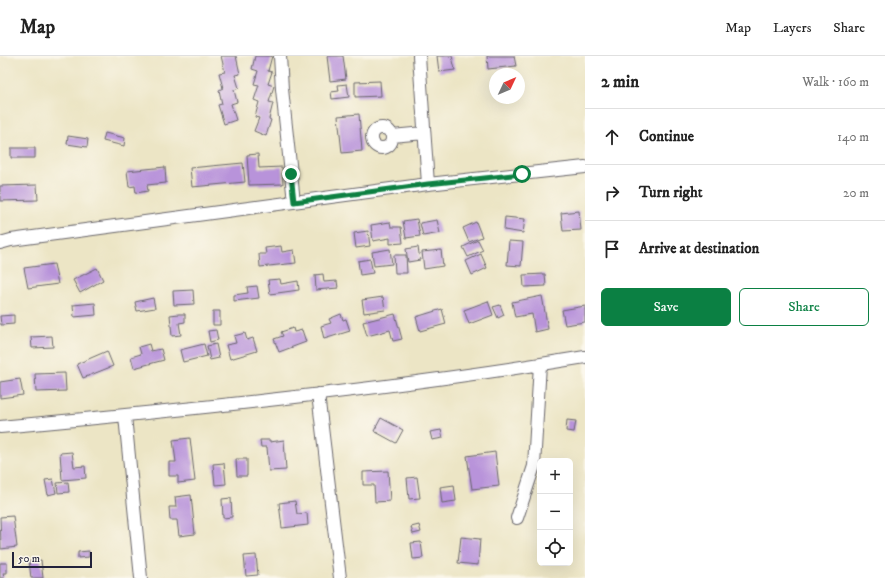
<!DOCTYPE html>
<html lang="en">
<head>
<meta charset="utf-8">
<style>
  :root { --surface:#fff; --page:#f2f2f2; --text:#222; --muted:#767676; --line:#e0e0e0; --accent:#0b8043 }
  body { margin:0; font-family:"IM FELL DW Pica",serif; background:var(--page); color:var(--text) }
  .controls { position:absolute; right:12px; bottom:12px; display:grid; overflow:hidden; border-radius:6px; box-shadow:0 4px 16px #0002 }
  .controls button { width:36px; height:36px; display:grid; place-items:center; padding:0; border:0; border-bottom:1px solid var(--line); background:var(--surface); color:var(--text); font:20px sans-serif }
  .compass { position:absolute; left:489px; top:12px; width:36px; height:36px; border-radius:50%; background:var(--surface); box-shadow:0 4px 16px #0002; rotate:46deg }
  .scale { position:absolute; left:12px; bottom:10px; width:80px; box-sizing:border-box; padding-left:4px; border:2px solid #22223b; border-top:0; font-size:11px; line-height:14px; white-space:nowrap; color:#22223b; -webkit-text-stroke:3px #fbf7ec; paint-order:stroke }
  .stop { position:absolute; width:12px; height:12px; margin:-9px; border:3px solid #0b8043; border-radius:50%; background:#fff }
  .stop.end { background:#0b8043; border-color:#fff; box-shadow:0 1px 4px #0008 }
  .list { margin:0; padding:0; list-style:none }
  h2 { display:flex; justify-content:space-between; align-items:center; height:52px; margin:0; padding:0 16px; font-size:17px }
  h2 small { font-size:13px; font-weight:400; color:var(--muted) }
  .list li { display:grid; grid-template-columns:26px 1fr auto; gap:12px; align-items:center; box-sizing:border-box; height:56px; padding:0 16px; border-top:1px solid var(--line) }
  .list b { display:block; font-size:15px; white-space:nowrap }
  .list em { font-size:13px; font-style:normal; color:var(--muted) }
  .actions { display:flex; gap:8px; padding:12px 16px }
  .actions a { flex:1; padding:9px 0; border:1px solid var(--accent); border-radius:6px; text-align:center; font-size:14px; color:var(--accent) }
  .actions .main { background:var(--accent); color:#fff }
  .icon { flex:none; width:22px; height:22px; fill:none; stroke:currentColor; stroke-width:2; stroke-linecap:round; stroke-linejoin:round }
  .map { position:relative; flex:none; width:585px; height:522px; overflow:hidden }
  header { display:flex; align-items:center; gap:24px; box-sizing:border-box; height:56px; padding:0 20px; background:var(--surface); border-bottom:1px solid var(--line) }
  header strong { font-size:19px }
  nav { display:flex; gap:22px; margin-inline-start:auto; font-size:14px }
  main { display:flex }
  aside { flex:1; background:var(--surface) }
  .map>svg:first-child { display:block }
  .building { fill:#b893da }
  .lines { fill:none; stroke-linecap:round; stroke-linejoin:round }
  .minor-casing { stroke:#69666b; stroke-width:14 }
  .minor { stroke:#fff; stroke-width:12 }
  .route { stroke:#0b8043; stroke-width:5 }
</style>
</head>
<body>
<header>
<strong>Map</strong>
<nav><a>Map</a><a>Layers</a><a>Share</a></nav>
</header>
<main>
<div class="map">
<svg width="585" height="522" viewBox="0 0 585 522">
  <rect width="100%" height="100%" fill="#fbf7ec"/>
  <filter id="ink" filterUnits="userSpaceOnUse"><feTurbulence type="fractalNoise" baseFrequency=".025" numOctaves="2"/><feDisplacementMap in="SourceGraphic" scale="8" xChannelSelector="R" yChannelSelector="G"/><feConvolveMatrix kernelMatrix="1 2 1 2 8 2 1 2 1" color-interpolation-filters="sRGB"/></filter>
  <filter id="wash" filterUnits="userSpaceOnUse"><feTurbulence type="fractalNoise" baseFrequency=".012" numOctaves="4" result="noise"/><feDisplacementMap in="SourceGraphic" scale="16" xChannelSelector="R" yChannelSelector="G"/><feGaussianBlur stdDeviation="0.9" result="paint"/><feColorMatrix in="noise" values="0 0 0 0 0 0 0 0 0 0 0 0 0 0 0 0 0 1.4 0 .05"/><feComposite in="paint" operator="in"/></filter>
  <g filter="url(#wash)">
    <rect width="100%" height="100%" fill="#ece5c5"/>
    <g id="blocks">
      <path class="building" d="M221,0H236L240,18L235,19L239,32L234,34L237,46L231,48L236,64L224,68L218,49L222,48L219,34L223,32L219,17L225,16Z
        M255,0H272L268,15L272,16L268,28L274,30L269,46L273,47L269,63L271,64L266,80L254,75L259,62L255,61L259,46L254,44L259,29L254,28L258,15L252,13Z
        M327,0H343L346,23L330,25Z
        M437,0H452L455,14L439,16Z
        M487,0H514L516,10L488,13Z
        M380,25L381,40L355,41V26Z
        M347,28L349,41L332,43L331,36L339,35L338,29Z
        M359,58L362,95L342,97L338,60Z
        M105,77L125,82L124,90L103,85Z
        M68,80L88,83L87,91L67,88Z
        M11,92H35V102H11Z
        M258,98L259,112L282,111L283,128L249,129L247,99Z
        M243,107L245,126L192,131L190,112Z
        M165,111L166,127L147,129L148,135L136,137L135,130L129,131L127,115Z
        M37,129L38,144L0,145V130Z
        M579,155L581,174L563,175L561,157Z
        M505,161L525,163L523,177L504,174Z
        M417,163L420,180L406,182L403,165Z
        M437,164L440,177L423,180L420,167Z
        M390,166L391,171H401L403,187L390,188V182L373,185L371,169Z
        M476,166L482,181L469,186L463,172Z
        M368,175L370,190L356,192L354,177Z
        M478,184L483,194L468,201L463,191Z
        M509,185L523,186L521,210L507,209Z
        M281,190L282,196L294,194L296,207L260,211L259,198H266L265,192Z
        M418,191L420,204L408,206L406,193Z
        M390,193L392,208L374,210L372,196Z
        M441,194L443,210L424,213L422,196Z
        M481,198L487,212L472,219L466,205Z
        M394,199H406L407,217H395Z
        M370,203L373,217L360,219L358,205Z
        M54,208L58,228L28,232L24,212Z
        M97,212L103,224L80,237L73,224Z
        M323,218L324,226L337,225L338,232L316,234L315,219Z
        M545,218L546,230L524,231L523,219Z
        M280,223L281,228L298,225L299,234L270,238L268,224Z
        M257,230L259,242L234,245V239L248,237L247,231Z
        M193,234L194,248L174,249L173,235Z
        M542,240L548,273L535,276L532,258L515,261L512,246Z
        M383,241L385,254L364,257L362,244Z
        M153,242L155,252L137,255L135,246Z
        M488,245L493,259L469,268L464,254Z
        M95,247L96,259L74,261L73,249Z
        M500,249L504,259L498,262L493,251Z
        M585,250V266L565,269L562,254Z
        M442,253L446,268L420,275L416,261Z
        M213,255H220V269H213Z
        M179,258H185V266L179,267L181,279L172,280L170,259Z
        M341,258L343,264L346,263L350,275L324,283L321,270L331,267L329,263Z
        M395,258L402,283L393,285L390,274L367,280L363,266Z
        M14,259V268L1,269L0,260Z
        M293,272L294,276L302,274L306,286L279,296L274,283L283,280L281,276Z
        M216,274L218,284L210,286L208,275Z
        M245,277L247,284L253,282L257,295L230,303L226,289L236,287L234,280Z
        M52,280L53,291L32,292L31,281Z
        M149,288L151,295L161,293L164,304L134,312L131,301L141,298L139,291Z
        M204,288L207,300L183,306L180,294Z
        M216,288L219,302L210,304L207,290Z
        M107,295L113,310L83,322L77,308Z
        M65,317L66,335L36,336L35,318Z
        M20,323L23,339L0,342V326Z
        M381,362L403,374L396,387L374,375Z
        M567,364L576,365L574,376L566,375Z
        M441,374L443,382L432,384L430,376Z
        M190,382L195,425L178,427V420H169V406H176L173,384Z
        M260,384H270V386L284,384L286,414L269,415L267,391H261Z
        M72,396L74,411L85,410L86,422L62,424L60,397Z
        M495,396L499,430L472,433L467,400Z
        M236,403H247V420H237Z
        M224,407L226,428L215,429L213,408Z
        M388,415L390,445L375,446L374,429H363V416Z
        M417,421L420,442L409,443L407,422Z
        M53,423L56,437L48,439L45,424Z
        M68,426L69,436L58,437L57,427Z
        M454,429L456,445L442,447L440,431Z
        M191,439L195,478L179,480L177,464H170L169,451H176L175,441Z
        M231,442L232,461L223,462L222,443Z
        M295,445L297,458L307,457L308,469L282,472L279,447Z
        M13,460L17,491L1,493L0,461Z
        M419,469L421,476L413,478L411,471Z
        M461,481L480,483L478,509L458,507Z
        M421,486L423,502L413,503L411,487Z
        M89,495V501L78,502V496Z
        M256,499L258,519L246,520L244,500Z
        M41,504L43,522H31L29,505Z
        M0,507H7V517H3L4,522H0Z"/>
    </g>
  </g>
  <g filter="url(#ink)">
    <use href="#blocks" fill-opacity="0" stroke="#69666b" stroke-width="1"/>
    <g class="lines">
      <g class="minor-casing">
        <path id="minor" d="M280,0L282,33L294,146
          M419,0L428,128
          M372 82a10 10 0 1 1 20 0a10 10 0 1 1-20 0Z
          M392,80L424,77
          M0,187L11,184L428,128L585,111
          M318,338L340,522
          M125,360L141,522
          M0,371C195,353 391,333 585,301
          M517,462L534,410L540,308"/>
      </g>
      <use href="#minor" class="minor"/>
    </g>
  </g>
  <g class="lines" filter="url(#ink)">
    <path class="route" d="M291,118L294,146L428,128L522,118"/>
  </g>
</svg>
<div class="controls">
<button>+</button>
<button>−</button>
<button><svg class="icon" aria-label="locate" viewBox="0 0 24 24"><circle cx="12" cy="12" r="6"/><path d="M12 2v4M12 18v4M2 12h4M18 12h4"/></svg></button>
</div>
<svg class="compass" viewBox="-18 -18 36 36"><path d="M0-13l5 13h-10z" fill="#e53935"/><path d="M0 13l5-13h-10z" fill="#767676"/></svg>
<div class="scale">50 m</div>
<div class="stop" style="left:522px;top:118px"></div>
<div class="stop end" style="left:291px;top:118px"></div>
</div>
<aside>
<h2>2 min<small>Walk · 160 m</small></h2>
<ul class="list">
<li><svg class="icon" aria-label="ahead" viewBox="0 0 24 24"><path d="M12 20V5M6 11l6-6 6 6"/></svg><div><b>Continue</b></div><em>140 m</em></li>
<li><svg class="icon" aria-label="right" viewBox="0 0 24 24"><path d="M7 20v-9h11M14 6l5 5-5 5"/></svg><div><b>Turn right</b></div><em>20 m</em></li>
<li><svg class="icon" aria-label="arrive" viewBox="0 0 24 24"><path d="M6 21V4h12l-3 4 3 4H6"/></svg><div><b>Arrive at destination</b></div></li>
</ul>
<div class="actions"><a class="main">Save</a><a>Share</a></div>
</aside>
</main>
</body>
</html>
